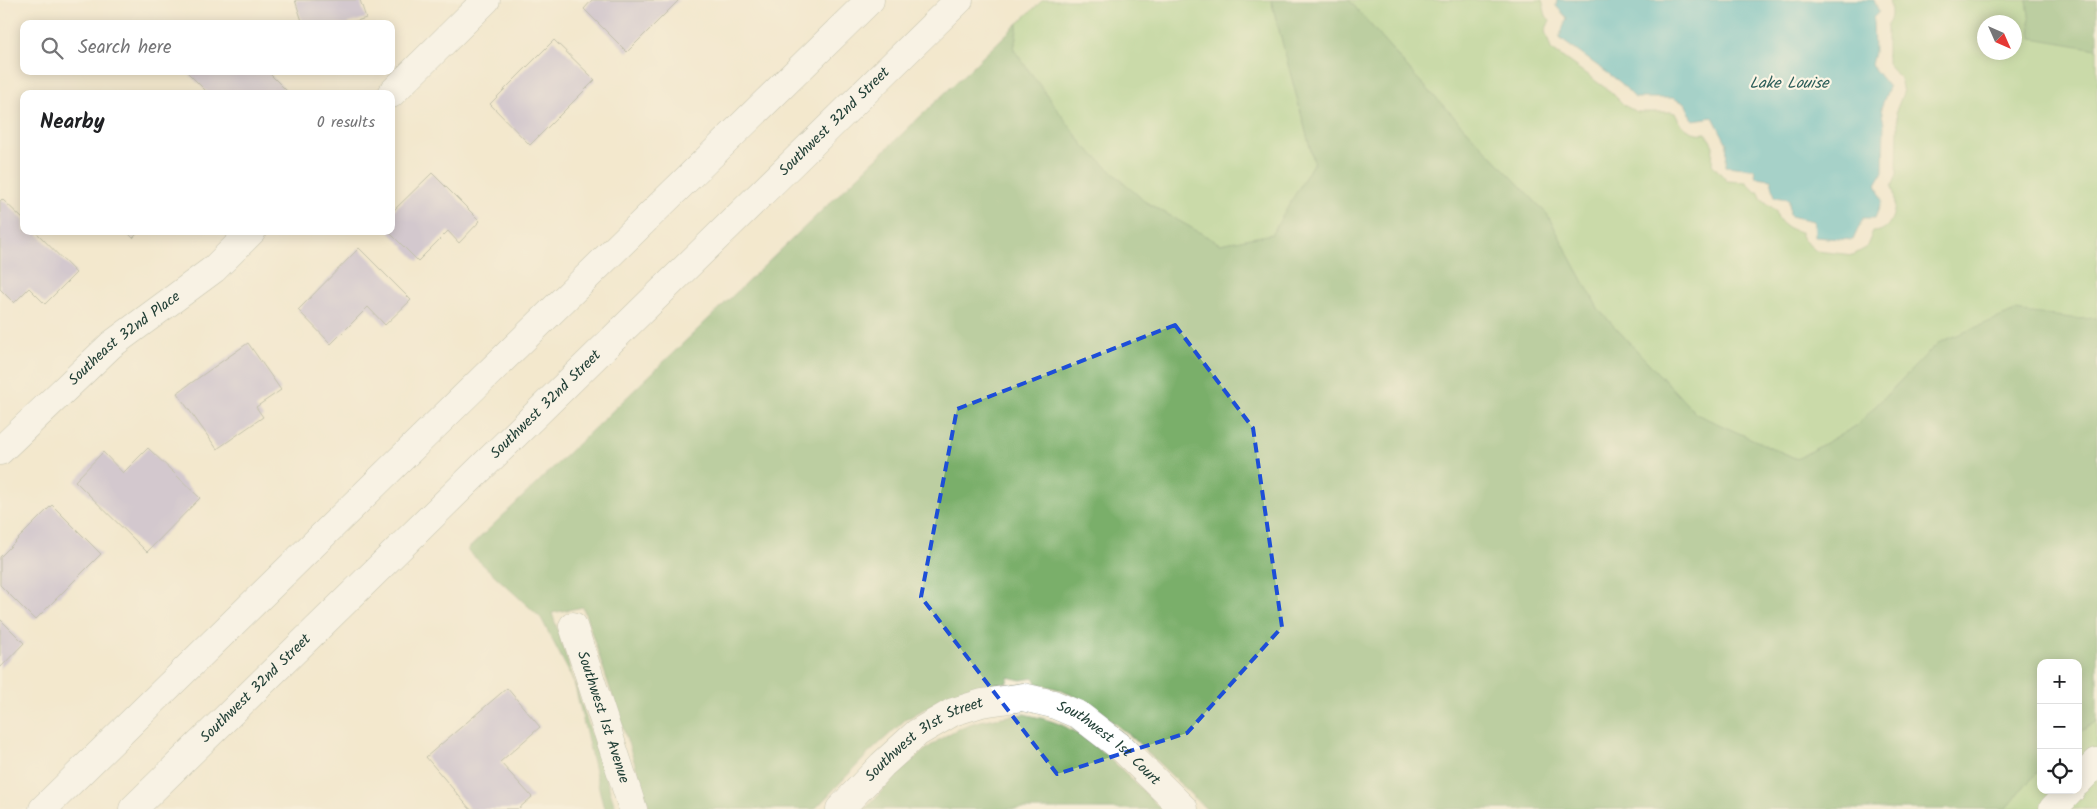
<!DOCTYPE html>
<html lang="en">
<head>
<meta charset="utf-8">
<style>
  :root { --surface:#fff; --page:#f6f6f6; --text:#202124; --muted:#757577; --line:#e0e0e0 }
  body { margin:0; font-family:Kalam,sans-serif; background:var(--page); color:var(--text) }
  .controls { position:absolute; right:15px; bottom:15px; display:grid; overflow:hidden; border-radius:10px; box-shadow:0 2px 12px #0003 }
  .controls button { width:45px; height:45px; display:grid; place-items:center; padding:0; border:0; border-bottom:1px solid var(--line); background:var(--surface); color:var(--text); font:25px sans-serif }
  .compass { position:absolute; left:1977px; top:15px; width:45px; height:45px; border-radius:50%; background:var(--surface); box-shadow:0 2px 12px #0003; rotate:135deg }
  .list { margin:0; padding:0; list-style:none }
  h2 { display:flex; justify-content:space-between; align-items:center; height:65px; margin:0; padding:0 20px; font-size:21px }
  h2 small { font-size:16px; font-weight:400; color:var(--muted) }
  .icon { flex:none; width:28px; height:28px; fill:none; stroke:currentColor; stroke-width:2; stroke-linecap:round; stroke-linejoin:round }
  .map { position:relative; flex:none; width:2097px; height:809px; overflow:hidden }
  .search { position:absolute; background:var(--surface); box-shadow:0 2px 12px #0003; left:20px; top:20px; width:375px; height:55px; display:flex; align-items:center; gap:12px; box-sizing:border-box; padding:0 18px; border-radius:10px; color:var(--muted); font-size:19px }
  .panel { position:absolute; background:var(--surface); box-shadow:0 2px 12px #0003; left:20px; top:90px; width:375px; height:145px; border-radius:10px }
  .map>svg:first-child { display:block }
  .green { fill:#99cb7b; stroke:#5c8458; fill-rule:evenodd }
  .forest { fill:#7aaf6b; stroke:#4c7650 }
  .water { fill:#49b7c2; stroke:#347a7b }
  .building { fill:#ada3ce }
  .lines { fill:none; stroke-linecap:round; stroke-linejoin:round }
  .minor-casing { stroke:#899280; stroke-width:29 }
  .secondary-casing { stroke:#899280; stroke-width:29 }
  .minor { stroke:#fff; stroke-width:28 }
  .secondary { stroke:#fff; stroke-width:28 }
  .marked { fill:none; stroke:#1d4ed8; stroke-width:4; stroke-dasharray:10 6; stroke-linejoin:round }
  .labels { text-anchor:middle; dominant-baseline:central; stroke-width:4.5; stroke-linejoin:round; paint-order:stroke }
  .street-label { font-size:15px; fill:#1f3d34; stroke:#fcf5e5 }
  .water-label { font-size:16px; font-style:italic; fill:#2a5c58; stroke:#fcf5e5 }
</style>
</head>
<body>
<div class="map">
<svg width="2097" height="809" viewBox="0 0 2097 809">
  <rect width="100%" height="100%" fill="#fcf5e5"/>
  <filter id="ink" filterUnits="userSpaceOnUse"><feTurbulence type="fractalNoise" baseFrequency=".02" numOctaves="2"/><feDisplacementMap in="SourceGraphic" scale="10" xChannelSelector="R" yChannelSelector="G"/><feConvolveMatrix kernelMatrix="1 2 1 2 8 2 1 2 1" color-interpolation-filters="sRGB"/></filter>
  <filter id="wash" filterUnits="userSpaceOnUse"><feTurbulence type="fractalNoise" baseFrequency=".0096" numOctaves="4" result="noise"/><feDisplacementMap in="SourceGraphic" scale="20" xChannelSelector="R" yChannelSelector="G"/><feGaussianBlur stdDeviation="1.12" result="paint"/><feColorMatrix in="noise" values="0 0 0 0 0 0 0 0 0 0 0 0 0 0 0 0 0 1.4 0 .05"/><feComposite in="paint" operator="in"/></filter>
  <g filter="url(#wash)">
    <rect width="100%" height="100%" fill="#f3e8cd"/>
    <path class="green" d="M1043,0H1271L1314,162L1273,234L1220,244L1144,201L1084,146L1014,50L1018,23Z
      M1349,0H1542L1546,16L1550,20L1545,31L1551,49L1611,92L1625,106L1637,112H1671L1675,113C1681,127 1691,135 1706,133L1713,146L1712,164L1727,181L1746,182L1756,192H1759L1761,198L1776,211C1777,223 1790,230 1801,232V236L1816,251L1853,255L1866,248L1873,232C1895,232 1898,202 1892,187L1897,174L1898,126L1896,111L1903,93L1900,78L1887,63V25C1893,18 1891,8 1889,0H2027L2032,37L2097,49V318L2080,319L1938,343L1856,426L1797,459L1696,414L1599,310L1547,214L1413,74ZM1984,22H2014V52H1984Z
      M2097,721V809H2005L2041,768V790H2078V733Z"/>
    <path class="forest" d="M1271,0H1349L1413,74L1547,214L1599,310L1696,414L1797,459L1856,426L1938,343L2015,311L2080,319L2097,318V721L2078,733V663H2041V768L2005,809H1206L1132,737L1087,702L1058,689L1036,683L1034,678L1021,680L1008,677L1007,682L976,687L947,696L905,720L869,753L815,809H650L583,607L552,613L616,809H606L603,805L574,682L541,618L467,550L1018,23L1014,50L1084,146L1144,201L1220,244L1272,234L1314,162Z
      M2027,0H2097V49L2032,38Z
      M1024,714C1040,718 1057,721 1071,730C1104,748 1135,783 1161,809H865C893,779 922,746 960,728C979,719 1003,717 1024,714Z"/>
    <path class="water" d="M1557,0H1874L1879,12L1873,18L1874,52L1871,65L1889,87L1881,108L1884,124L1883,172L1876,184L1882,201L1875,218H1863L1853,240L1815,237L1814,221L1790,216L1789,199L1775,197L1771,179L1756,177L1754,169L1726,166L1727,144L1713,117L1693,120L1685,103L1672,98H1635L1620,82L1559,38L1567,18L1556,6Z"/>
    <g id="blocks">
      <path class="building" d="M295,0H360L366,18L347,24H303Z
        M592,0H679L627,52L584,9Z
        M554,40L595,80L530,145L490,104Z
        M186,71H267L290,94H209Z
        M432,173L480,221L459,243L448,231L418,261L388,231H391V213Z
        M2,199L24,220V231H35L76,273L45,304L29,288L14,303L0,289V201Z
        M126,231H140L133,238Z
        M359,248L411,300L385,325L368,307L331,344L298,310Z
        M248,343L281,390L256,407L263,417L217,449L177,393Z
        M148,448L200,498L147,552L75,481L103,452L123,473Z
        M52,505L101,554L35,620L0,585V557Z
        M0,619L24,643L0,668Z
        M507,688L540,727L500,762L532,797L518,809H470L426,757Z"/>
    </g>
  </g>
  <g filter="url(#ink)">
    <use href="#blocks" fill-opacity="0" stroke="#899280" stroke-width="1"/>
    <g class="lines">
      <g class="minor-casing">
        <g id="minor">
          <path d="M391,94L486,0"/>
          <path id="s1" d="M0,451L111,345L214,269L252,231"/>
          <path id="s2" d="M573,626L633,809"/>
          <path d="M2078,782L2097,762"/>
          <path id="s3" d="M840,809L882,765L917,733L953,712L982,703L1023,697L1053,704L1079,715L1123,749L1184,809"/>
          <path d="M2053,809L2071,790"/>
        </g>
      </g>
      <g class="secondary-casing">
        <g id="secondary">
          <path d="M43,809L870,0"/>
          <path id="s4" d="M133,809L959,0"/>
        </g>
      </g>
      <use href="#minor" class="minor"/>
      <use href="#secondary" class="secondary"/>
    </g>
  </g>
  <path d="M0 0H2097V809H0ZM1175,325L1253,428L1282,627L1187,733L1057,774L921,597L957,409Z" fill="#f3e8cd" fill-opacity=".55" fill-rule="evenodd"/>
  <path class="marked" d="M1175,325L1253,428L1282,627L1187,733L1057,774L921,597L957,409Z"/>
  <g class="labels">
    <g class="street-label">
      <text stroke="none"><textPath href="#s4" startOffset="982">Southwest 32nd Street</textPath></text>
      <text stroke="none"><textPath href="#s1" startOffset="168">Southeast 32nd Place</textPath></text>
      <text stroke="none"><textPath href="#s4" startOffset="578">Southwest 32nd Street</textPath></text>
      <text stroke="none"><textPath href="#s4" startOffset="172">Southwest 32nd Street</textPath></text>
      <text stroke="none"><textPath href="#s2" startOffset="96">Southwest 1st Avenue</textPath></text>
      <text stroke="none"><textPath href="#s3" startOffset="111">Southwest 31st Street</textPath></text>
      <text stroke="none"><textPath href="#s3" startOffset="321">Southwest 1st Court</textPath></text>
    </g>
    <g class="water-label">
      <text x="1789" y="83">Lake Louise</text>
    </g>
  </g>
</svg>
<div class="controls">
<button>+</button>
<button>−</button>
<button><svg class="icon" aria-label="locate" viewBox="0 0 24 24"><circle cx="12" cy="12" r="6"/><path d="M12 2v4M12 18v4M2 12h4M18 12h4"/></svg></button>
</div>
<svg class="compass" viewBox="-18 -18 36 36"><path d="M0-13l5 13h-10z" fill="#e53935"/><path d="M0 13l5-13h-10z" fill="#757577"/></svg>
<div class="search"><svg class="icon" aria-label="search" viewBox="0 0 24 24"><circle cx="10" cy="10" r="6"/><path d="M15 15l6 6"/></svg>Search here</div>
<section class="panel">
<h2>Nearby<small>0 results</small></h2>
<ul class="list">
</ul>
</section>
</div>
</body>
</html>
